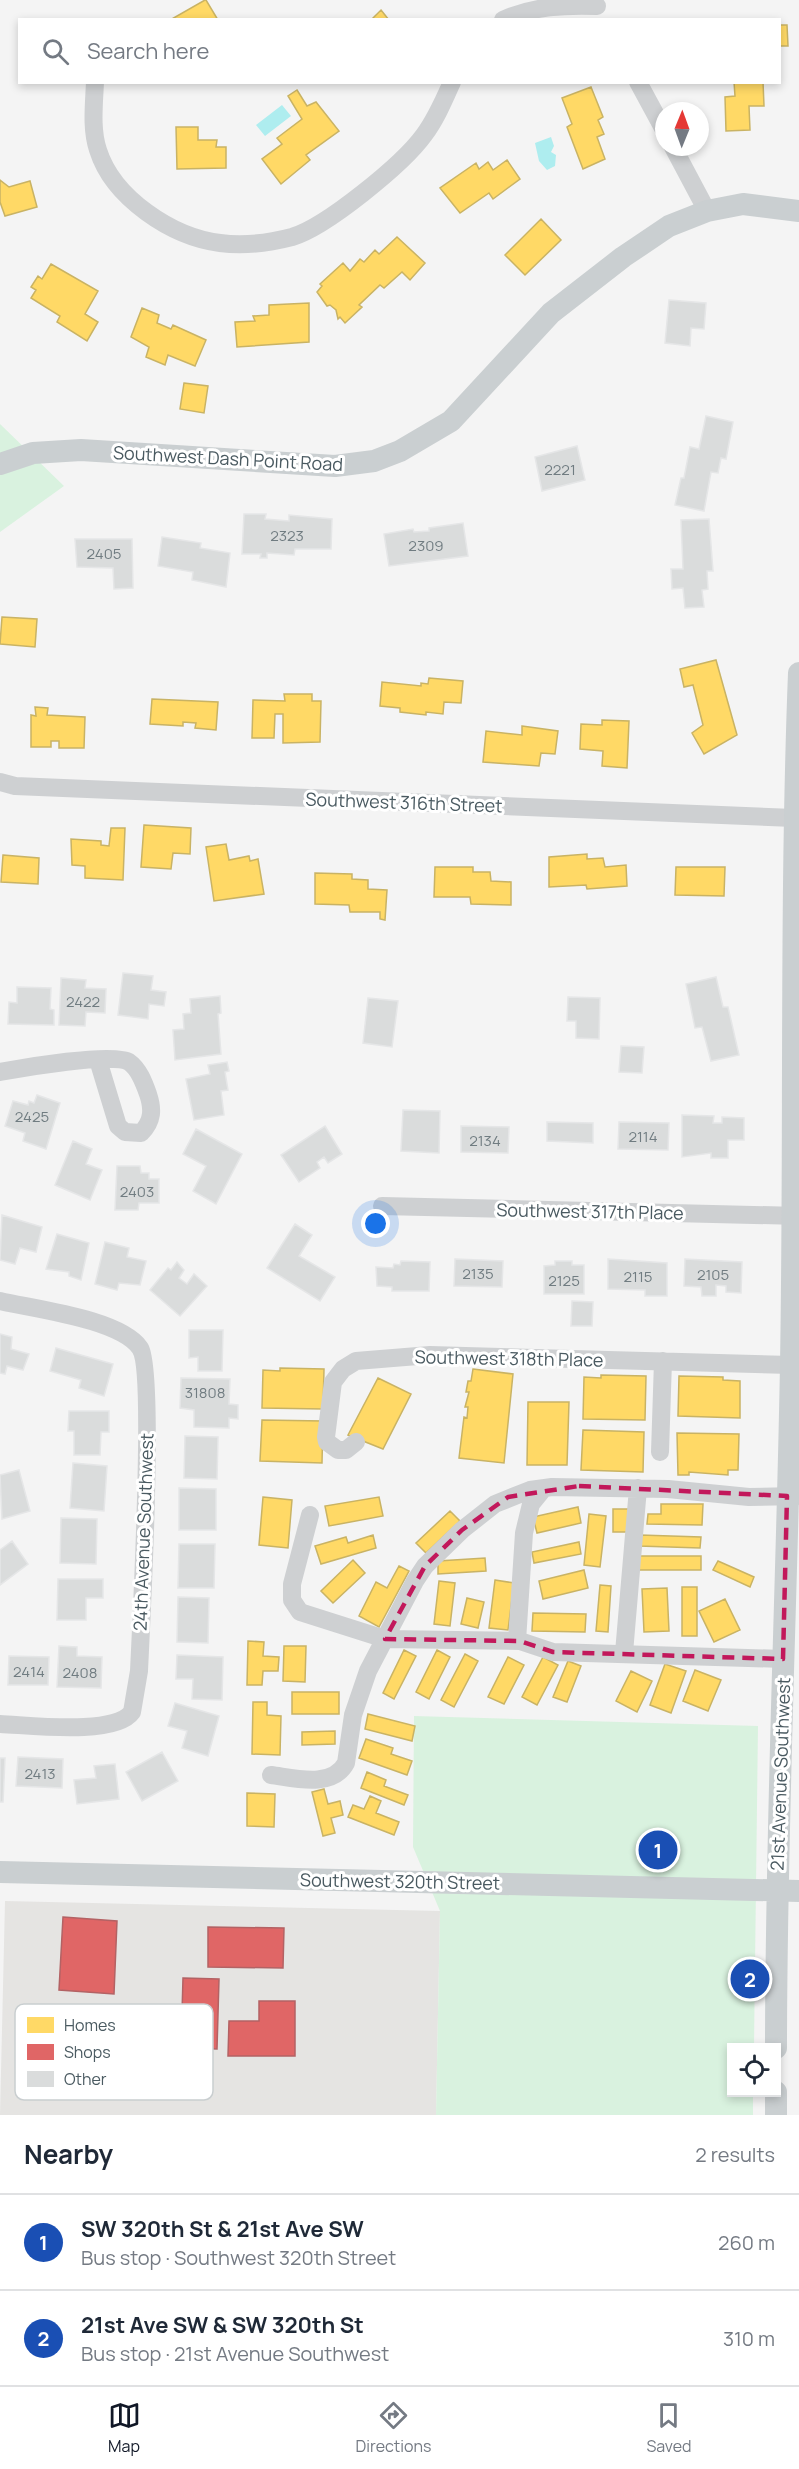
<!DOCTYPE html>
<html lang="en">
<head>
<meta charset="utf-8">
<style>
  :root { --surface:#fff; --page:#f2f2f3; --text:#1f2937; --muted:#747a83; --line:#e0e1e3; --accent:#111827 }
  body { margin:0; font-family:Manrope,sans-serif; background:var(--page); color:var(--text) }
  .controls { position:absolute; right:18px; bottom:18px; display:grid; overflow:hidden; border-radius:0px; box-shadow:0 3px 9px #0003 }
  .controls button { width:54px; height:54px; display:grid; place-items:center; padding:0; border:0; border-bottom:2px solid var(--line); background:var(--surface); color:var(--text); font:30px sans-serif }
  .compass { position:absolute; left:655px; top:102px; width:54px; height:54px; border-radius:50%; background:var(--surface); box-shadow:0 3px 9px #0003; rotate:1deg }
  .you { position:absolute; left:376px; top:1224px; width:21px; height:21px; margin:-15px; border:4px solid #fff; border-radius:50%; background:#1a73e8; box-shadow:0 0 0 9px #1a73e833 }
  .badge { display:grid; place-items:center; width:39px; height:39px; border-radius:50%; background:var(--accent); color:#fff; font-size:20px; font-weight:700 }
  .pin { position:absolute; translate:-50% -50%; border:3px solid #fff; box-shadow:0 2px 6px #0006 }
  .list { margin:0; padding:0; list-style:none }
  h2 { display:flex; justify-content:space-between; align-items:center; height:78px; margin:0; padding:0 24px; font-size:26px }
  h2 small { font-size:20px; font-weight:400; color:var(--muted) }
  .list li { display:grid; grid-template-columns:39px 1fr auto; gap:18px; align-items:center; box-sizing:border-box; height:96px; padding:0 24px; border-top:2px solid var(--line) }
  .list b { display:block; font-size:22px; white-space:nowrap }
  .list p { margin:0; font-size:20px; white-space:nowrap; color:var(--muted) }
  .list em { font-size:20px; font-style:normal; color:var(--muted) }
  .icon { flex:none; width:33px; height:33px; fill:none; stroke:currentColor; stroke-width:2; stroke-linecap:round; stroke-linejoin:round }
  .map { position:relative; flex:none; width:799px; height:2115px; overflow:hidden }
  .search { position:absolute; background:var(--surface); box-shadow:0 3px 9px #0003; left:18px; right:18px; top:18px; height:66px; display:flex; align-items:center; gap:15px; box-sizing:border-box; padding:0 21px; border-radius:0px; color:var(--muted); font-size:22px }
  .sheet { height:270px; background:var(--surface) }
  nav { display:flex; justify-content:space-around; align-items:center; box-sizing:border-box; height:84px; border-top:2px solid var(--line); background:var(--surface); font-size:16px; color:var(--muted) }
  nav a { display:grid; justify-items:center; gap:3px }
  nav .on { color:var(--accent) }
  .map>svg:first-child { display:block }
  .commercial { fill:#e5e4e2 }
  .green { fill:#d9f2df }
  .water { fill:#aeedef }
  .homes { fill:#ffd966; stroke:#c9b364; stroke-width:1.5 }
  .shops { fill:#e06666; stroke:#b36264; stroke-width:1.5 }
  .building { fill:#dadcdc; stroke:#e5e6e7; stroke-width:1.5 }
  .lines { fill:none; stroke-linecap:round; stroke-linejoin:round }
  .minor { stroke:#ced0d2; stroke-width:18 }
  .major { stroke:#cacfd1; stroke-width:22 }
  .marked { fill:none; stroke:#c2185b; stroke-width:4.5; stroke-dasharray:12 8; stroke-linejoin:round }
  .labels { text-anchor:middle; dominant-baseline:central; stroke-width:6; stroke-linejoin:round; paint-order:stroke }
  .number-label { font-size:15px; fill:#707c81 }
  .street-label { font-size:18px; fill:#4a5a61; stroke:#fff }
  .key { fill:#fff; stroke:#c9ced0; stroke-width:1.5 }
  .key-label { font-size:16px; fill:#4a5a61 }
</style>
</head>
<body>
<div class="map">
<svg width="799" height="2115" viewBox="0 0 799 2115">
  <rect width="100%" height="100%" fill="#f4f4f4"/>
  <path class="commercial" d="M5,1901L440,1911L436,2115H0Z"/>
  <path class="green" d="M0,424L64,486L0,532Z
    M414,1716L758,1726L754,2047L732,2048V2092L753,2093V2115H436L440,1911L413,1847Z"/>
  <path class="water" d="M282,105L291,116L265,136L256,125Z
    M551,137L554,146L551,152L556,155L555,166L547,170L539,161L535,143Z"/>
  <path class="homes" d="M206,0L218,20H170L205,0Z
    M381,10L389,20H371Z
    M780,25H787L788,46H780Z
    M734,82H763L764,106H749L750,130L726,131L725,97L735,96Z
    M591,87L603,117L598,120L604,134L597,137L605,159L583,169L567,127L572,124L562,98Z
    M297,90L307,106L316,102L339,131L306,155L310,160L281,184L262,159L282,144L277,138L302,119L288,96Z
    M176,127H198V140H217L216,147H226V168L177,169Z
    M507,160L520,179L493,199L489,193L460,213L440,188L476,163L479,169L488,162L493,170Z
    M0,180L9,187L30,181L37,207L5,216L0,202Z
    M541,219L561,240L525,275L505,255Z
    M397,237L425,263L410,280L402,272L384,288L380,285L359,305L362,307L345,323L340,317L338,319L336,310L330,305L327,306L317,292L322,286L320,284L343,263L350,271L360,259L364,262L375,250L379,254Z
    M51,264L98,291L85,314L98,322L87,341L57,322L60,316L31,298L36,290L31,287L38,276L42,279Z
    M309,303V342L237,347L235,322L255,321L253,316L269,315V305Z
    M142,308L159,315L157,323L171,329L173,325L206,340L195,366L168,355L165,365L146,357L149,347L131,337Z
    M184,383L208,386L204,413L180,409Z
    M2,617L37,619L35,647L0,644Z
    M716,660L737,735L704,754L692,733L703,725L693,685L684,687L680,669Z
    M429,678L463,681L461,703L444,702L443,714L426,712V715L400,712V708L380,706L382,682L421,686V683L428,684Z
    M284,694H312V701H321L320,742L283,743V714H275L274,738H252L253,700L285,701Z
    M152,699L218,702L216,730L195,728L196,723L183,722V726L150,724Z
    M35,707L48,708L47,715L85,717L84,748H59V741H51V747H31V715L36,716Z
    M602,720L629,721L627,768L602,766L603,751L580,749L581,724L602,725Z
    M522,726L558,731L555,754L541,753L539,766L483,762L486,731L522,735Z
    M144,825L191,828L190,854L173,853L171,869L141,867Z
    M111,828H125L123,880L85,878V866L72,865L71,839L101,841V845L109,846Z
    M226,844L229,860L249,856L250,861L258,859L264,894L214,901L206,847Z
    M587,854V859L603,858L605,867L626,865L627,886L587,889L586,885L549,887V857Z
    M3,855L39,858L38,884L1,882Z
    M435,867H473V872H490L491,881L511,882V905L471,904L470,897H434Z
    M676,867H725L724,896L675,895Z
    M315,873L352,874V879L368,880V889L387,890L385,920L380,919V912H350L349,905L315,904Z
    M280,1368L324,1369L323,1409L262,1408L263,1370L280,1371Z
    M473,1369L513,1374L504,1463L459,1458L464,1417L467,1418L468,1407H465L469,1392H466L468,1381H471Z
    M601,1375L646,1376L645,1420L583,1419L584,1377L601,1378Z
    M679,1376L723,1377V1380L740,1381V1418L678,1416Z
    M378,1378L411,1394L383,1449L348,1435Z
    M528,1402H569L567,1465H527Z
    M262,1420L323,1421L322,1463L260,1461Z
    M583,1430L644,1432L643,1472L581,1470Z
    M677,1433L739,1434L738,1470H728V1475L689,1472V1475H678Z
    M263,1497L292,1500L288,1548L259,1545Z
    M379,1497L383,1516L329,1526L325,1506Z
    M661,1504H703L702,1525L647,1524L648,1514H661Z
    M578,1507L581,1523L537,1533L533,1517Z
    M613,1509H629V1532H613Z
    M450,1511L460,1521L426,1553L416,1543Z
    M589,1514L606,1516L600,1567L584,1565Z
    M373,1535L376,1548L321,1564L315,1546L346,1537L348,1543Z
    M640,1535L701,1537L700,1548L639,1546Z
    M579,1542L581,1554L534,1563L532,1552Z
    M639,1556H701V1570H638Z
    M485,1558L486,1571L438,1574V1561Z
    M353,1560L365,1573L333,1603L321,1591Z
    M718,1561L754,1577L750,1587L713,1570Z
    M399,1566L409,1571L379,1627L359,1616L376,1582L387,1588Z
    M584,1570L588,1588L543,1599L539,1581Z
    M495,1580L514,1583L508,1630L489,1628Z
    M439,1581L455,1583L450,1626L434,1624Z
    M600,1585L611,1586L608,1632L596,1631Z
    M682,1587H697V1636H682Z
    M667,1588L669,1631L644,1632L642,1589Z
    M467,1598L484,1602L478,1628L461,1624Z
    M725,1599L740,1630L714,1642L699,1611Z
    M533,1613L586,1614L585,1632L532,1631Z
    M248,1641L264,1642L263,1656L279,1657L278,1671H263L262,1685H247Z
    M284,1646H306L305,1682L283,1681Z
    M404,1650L416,1656L394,1699L383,1693Z
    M437,1650L450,1657L429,1699L416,1692Z
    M465,1654L478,1661L454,1707L441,1700Z
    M508,1657L524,1665L504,1704L488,1697Z
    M543,1657L558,1665L537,1705L522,1697Z
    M568,1661L581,1666L567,1702L553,1697Z
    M665,1664L686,1671L671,1713L650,1705Z
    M695,1670L721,1680L708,1711L683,1701Z
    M631,1671L652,1681L637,1712L616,1701Z
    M292,1692H339V1714H292Z
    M253,1702H267V1715L281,1716L280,1755L252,1754Z
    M368,1714L415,1726L412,1741L365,1729Z
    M335,1731V1744L302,1745V1732Z
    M366,1739L393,1748L391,1754L412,1761L407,1775L359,1758Z
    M367,1772L386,1780L384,1786L408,1795L404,1805L361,1788Z
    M324,1789L328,1804L340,1801L343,1815L331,1818L335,1833L323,1836L312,1792Z
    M247,1793L275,1794L274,1827L247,1826Z
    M370,1796L381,1801L376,1813L399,1822L394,1835L348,1817L353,1805L364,1809Z"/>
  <path class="shops" d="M63,1917L117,1921L114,1994L59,1990Z
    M208,1927L284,1928L283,1968L208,1967Z
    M183,1978L219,1979L217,2049L181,2048Z
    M259,2001H295V2056H228L229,2021H259Z"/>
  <path class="building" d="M669,300L706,303L704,329L691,328L690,346L665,343Z
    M706,416L733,422L726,459L721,458L718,473L711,472L704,511L675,505L681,478H684L690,447L699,449Z
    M577,446L585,480L542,491L535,457Z
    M244,514H266L265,519L289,521V515L332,519L331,549H295L294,555L267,553V558H260L261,554H242Z
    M709,519L713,571H707L708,589L702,590L704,607L685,608L683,588L672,589L671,569H683L681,520Z
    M463,523L468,556L389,566L384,534L413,529L414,532L429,531V528Z
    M162,537L201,543L200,548L230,553L226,587L192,580L193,572L158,566Z
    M75,539H132L133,588L114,589L113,568L77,567Z
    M123,973L153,976L151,990L166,992L164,1006L149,1004L148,1019L118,1015Z
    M716,977L723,1007H728L739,1055L711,1061L702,1027L695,1028L686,984Z
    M61,978L86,980L85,988L106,989L105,1013L86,1012L85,1026L59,1025Z
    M17,987L51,988L50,1009L54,1010V1025L8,1024L9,1002L17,1003Z
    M220,996L221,1013L218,1014L221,1054L175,1060L173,1030L184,1029L183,1014L191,1013L190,999Z
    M568,997L600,998L599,1039L576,1038V1021H567Z
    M368,998L398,1001L392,1047L363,1043Z
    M621,1046L644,1047L642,1073L619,1072Z
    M227,1062L229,1071L225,1072L228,1090L221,1091L224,1115L194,1120L186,1079L210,1074L208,1065Z
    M37,1095L60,1103L46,1149L23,1141L25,1133L5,1126L13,1101L28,1105L29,1101L34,1103Z
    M403,1110L440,1111L439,1153L401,1151Z
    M682,1115L714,1116L713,1123H722V1117L744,1118V1140H728V1158H711V1153L682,1157Z
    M547,1122L593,1123V1143L547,1141Z
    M619,1122L669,1123L668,1150L618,1149Z
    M325,1126L342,1154L328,1163L324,1157L317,1162L320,1168L299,1182L281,1155Z
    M461,1126L509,1127L508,1153L461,1152Z
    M196,1129L242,1154L216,1204L193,1191L206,1166L183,1154Z
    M73,1141L92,1149L86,1164L102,1170L90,1200L55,1185Z
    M117,1166H140L141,1173H149V1179H159V1203H139L138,1210H115Z
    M2,1215L42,1227L36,1252L20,1248L15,1264L0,1260Z
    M295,1224L312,1235L299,1256L335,1277L320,1301L267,1268Z
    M57,1234L89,1243L81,1280L69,1276V1272L46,1269Z
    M105,1242L129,1248L127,1257L146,1261L140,1285L119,1283L117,1290L95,1284Z
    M455,1259L503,1261L502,1287L454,1286Z
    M608,1259L667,1263V1296H645V1290L608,1289Z
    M685,1259L742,1262L741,1293L726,1292V1286L716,1285V1296H702L701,1287L684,1286Z
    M401,1261L430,1262L429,1291H392V1287L377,1286L376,1267L393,1268L394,1264L400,1265Z
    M555,1261H572V1265H584V1294H544V1266L555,1265Z
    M177,1262L184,1270L179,1278L187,1284L194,1274L207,1286L180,1316L150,1290L168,1268L171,1270Z
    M572,1301L593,1302L592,1326H571Z
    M189,1330H223L222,1371H198V1357L189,1358Z
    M0,1334L12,1337L11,1349L29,1354L23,1370L7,1366L5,1374L0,1373Z
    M56,1348L113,1364L104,1396L79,1388L81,1380L50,1371Z
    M181,1378L230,1379L229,1404L238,1405V1419L229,1418V1428L194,1427V1410L180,1408Z
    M69,1411H109V1432H101L100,1455H74V1431H68Z
    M185,1436L218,1437L217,1479L184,1478Z
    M73,1463L107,1466L104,1511L70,1508Z
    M19,1470L30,1511L2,1519L0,1475Z
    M179,1488L216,1489V1530H179Z
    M61,1518L97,1519L96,1564L60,1563Z
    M12,1541L28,1564L0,1585V1550Z
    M179,1544H215L214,1588H178Z
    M58,1579H103V1598H86V1620H57Z
    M178,1597L209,1598L208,1643L177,1642Z
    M59,1646L77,1647V1656L102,1657L101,1688L57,1687Z
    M177,1655L223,1657L222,1700L192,1699L193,1679H176Z
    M9,1656L49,1657L48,1685H8Z
    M175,1703L219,1716L208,1756L182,1748L187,1731L168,1726Z
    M162,1752L178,1781L142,1801L126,1772Z
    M18,1757L63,1759L62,1788L16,1786Z
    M0,1758H5L3,1802H0Z
    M115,1764L119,1799L77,1804L74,1780L96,1778L94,1766Z"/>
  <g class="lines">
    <path class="minor" d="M503,20C533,6 565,5 597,6
      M95,82C94,105 91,129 98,150C113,198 172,237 220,243C243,246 269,243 292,237C326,227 403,164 424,135C436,119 444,100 452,82
      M638,82L664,130
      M673,147L707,211
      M0,782L15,786L794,818
      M0,1072C21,1068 114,1052 129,1062C139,1069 144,1083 148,1094C153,1109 153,1121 141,1133L125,1132L118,1126L98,1060
      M382,1206L799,1216
      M0,1301C34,1309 120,1319 140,1348C155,1369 141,1627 139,1671L132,1712C115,1736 29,1725 0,1724
      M356,1442L346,1450H338L327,1442L326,1437L333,1382L343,1369L356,1361L430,1355L791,1365
      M660,1452L663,1361
      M310,1515L292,1584V1600L300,1612L385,1639L520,1641L553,1652L783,1659
      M517,1641L524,1533L531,1504L544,1488
      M624,1653L638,1488
      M271,1775C294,1778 332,1789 346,1763L353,1715L368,1671L415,1581L425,1566L462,1530L495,1504L530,1490L552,1487L668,1489L749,1497L799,1496"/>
    <path class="major" d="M0,464L33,453L81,450L335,466L374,461L400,451L451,421L551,313L623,257L669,226L707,211L743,204L799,211
      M0,1872L799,1891
      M776,2048C776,1820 787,1592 791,1364C795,1134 790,903 799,673
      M776,2092V2115"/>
  </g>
  <path class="marked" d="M579,1486L787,1496L783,1659L553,1652L520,1641L385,1639L425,1566L462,1530L508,1497Z"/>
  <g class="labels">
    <g class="number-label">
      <text x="560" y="469">2221</text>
      <text x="287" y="535">2323</text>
      <text x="426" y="545">2309</text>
      <text x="104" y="553">2405</text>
      <text x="83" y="1001">2422</text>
      <text x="32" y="1116">2425</text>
      <text x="643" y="1136">2114</text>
      <text x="485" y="1140">2134</text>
      <text x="137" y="1191">2403</text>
      <text x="478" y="1273">2135</text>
      <text x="713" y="1274">2105</text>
      <text x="638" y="1276">2115</text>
      <text x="564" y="1280">2125</text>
      <text x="205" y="1392">31808</text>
      <text x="29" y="1671">2414</text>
      <text x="80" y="1672">2408</text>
      <text x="40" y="1773">2413</text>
    </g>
    <g class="street-label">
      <text transform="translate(228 458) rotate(3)">Southwest Dash Point Road</text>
      <text transform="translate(404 802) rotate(2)">Southwest 316th Street</text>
      <text transform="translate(590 1211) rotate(1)">Southwest 317th Place</text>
      <text transform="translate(509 1358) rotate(1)">Southwest 318th Place</text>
      <text transform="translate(143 1532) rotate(-88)">24th Avenue Southwest</text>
      <text transform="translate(780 1774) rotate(-88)">21st Avenue Southwest</text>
      <text transform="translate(400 1881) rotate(1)">Southwest 320th Street</text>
    </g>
  </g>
  <rect x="15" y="2004" width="198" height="96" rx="9" class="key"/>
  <rect x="27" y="2017" width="27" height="16" fill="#ffd966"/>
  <rect x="27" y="2044" width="27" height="16" fill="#e06666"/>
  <rect x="27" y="2071" width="27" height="16" fill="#dadcdc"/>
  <g class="key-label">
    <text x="64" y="2031">Homes</text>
    <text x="64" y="2058">Shops</text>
    <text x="64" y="2085">Other</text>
  </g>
</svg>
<div class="controls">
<button><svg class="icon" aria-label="locate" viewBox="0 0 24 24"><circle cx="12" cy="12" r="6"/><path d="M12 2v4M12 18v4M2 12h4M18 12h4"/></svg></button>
</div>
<svg class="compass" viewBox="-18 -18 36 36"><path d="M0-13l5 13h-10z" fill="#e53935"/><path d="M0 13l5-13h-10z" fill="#747a83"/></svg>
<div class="you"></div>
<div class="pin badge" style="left:658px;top:1850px;background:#1a4fb4">1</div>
<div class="pin badge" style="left:750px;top:1979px;background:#1a4fb4">2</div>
<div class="search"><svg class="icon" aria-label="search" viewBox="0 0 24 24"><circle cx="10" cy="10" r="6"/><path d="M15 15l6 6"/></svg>Search here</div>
</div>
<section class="sheet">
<h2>Nearby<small>2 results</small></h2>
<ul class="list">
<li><span class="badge" style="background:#1a4fb4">1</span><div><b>SW 320th St &amp; 21st Ave SW</b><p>Bus stop · Southwest 320th Street</p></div><em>260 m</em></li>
<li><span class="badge" style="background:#1a4fb4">2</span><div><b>21st Ave SW &amp; SW 320th St</b><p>Bus stop · 21st Avenue Southwest</p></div><em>310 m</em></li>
</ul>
</section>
<nav>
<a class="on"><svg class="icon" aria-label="map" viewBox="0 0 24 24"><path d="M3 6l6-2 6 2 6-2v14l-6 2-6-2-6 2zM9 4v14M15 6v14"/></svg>Map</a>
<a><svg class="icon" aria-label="directions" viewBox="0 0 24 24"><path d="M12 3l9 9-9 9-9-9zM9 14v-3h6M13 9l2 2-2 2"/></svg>Directions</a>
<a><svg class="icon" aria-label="saved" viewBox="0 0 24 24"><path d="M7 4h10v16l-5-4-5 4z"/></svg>Saved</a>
</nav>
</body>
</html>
